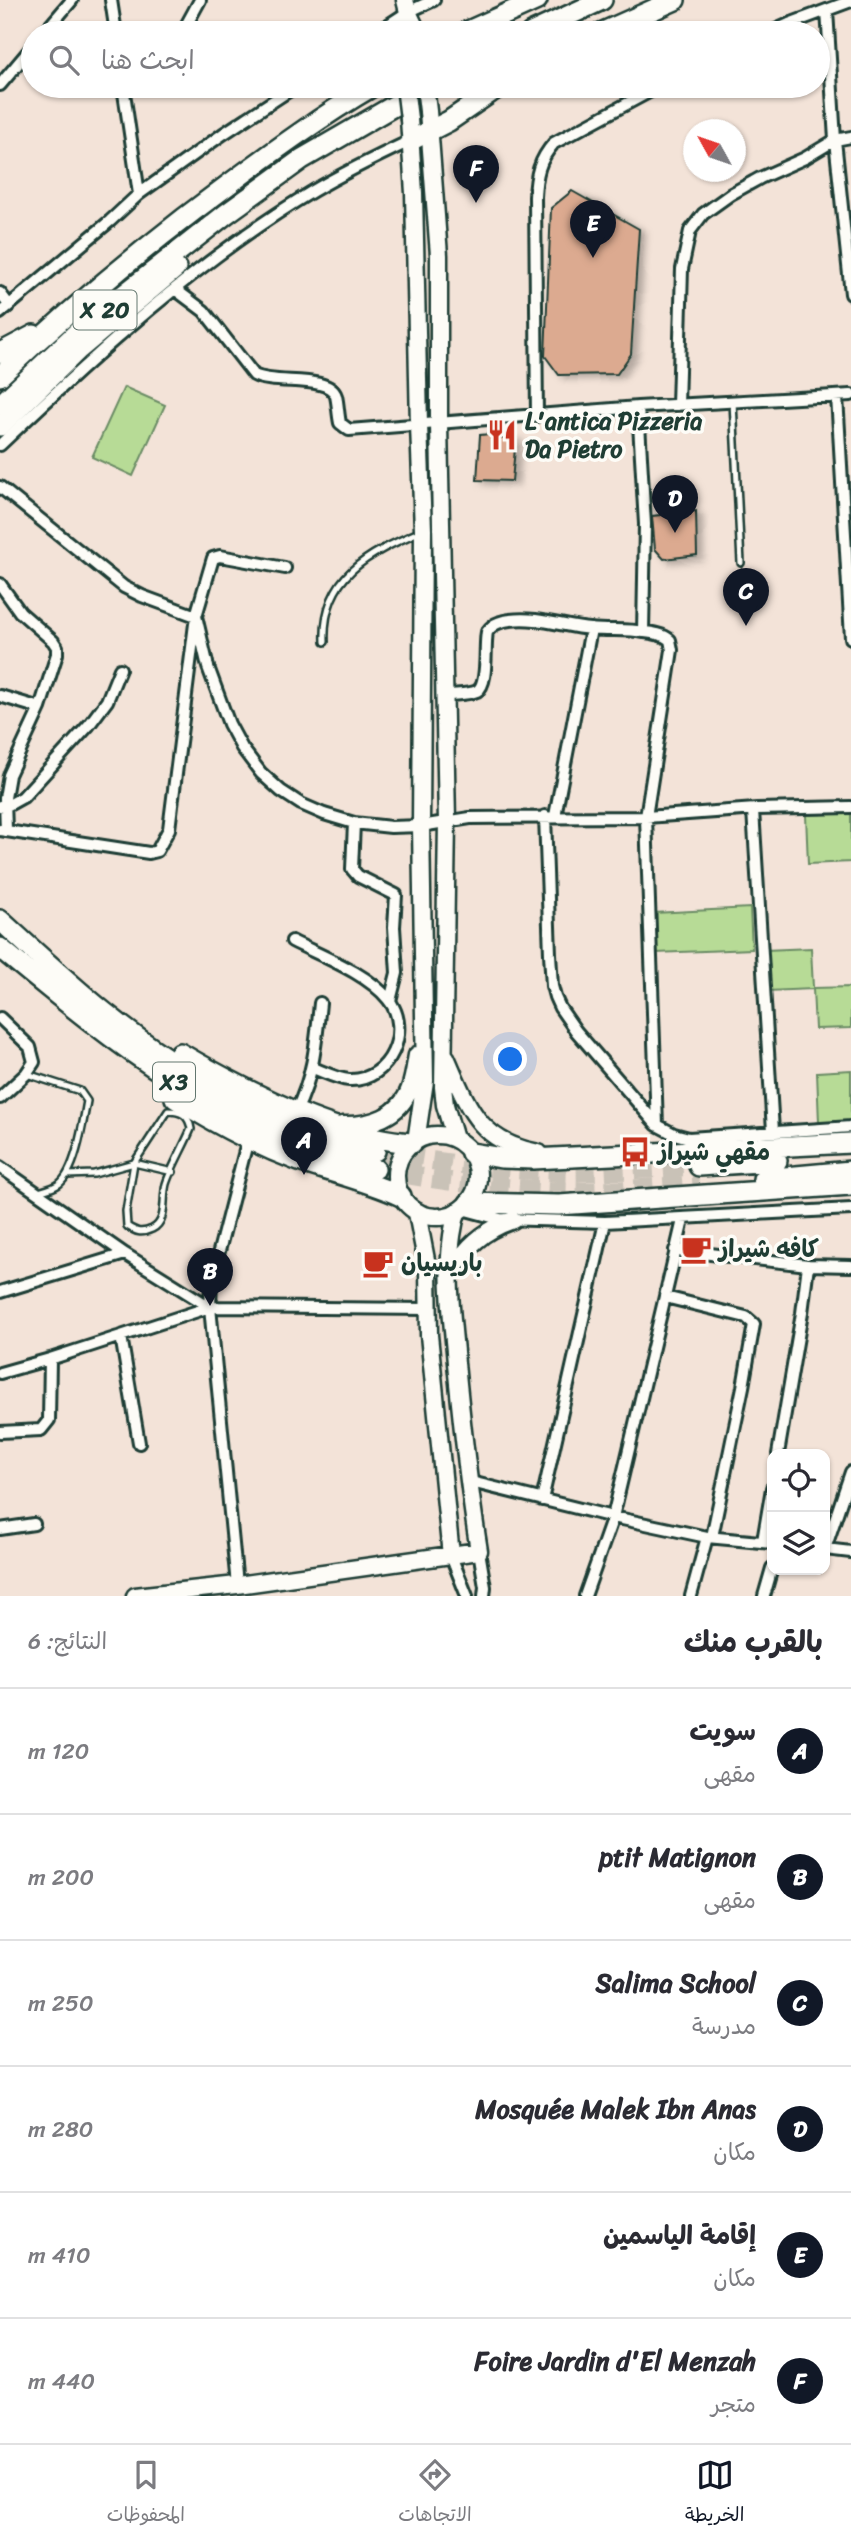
<!DOCTYPE html>
<html lang="ar">
<head>
<meta charset="utf-8">
<style>
  :root { --surface:#fff; --page:#f2f2f3; --text:#2b2b33; --muted:#7c7c81; --line:#e1e1e2; --accent:#111827 }
  body { margin:0; font-family:Sriracha,"Playpen Sans Arabic",sans-serif; background:var(--page); color:var(--text); direction:rtl }
  .controls { position:absolute; right:21px; bottom:21px; display:grid; overflow:hidden; border-radius:14px; box-shadow:0 2px 5px #0004 }
  .controls button { width:63px; height:63px; display:grid; place-items:center; padding:0; border:0; border-bottom:2px solid var(--line); background:var(--surface); color:var(--text); font:35px sans-serif }
  .compass { position:absolute; left:683px; top:119px; width:63px; height:63px; border-radius:50%; background:var(--surface); box-shadow:0 2px 5px #0004; rotate:310deg }
  .you { position:absolute; left:511px; top:1060px; width:24px; height:24px; margin:-18px; border:5px solid #fff; border-radius:50%; background:#1a73e8; box-shadow:0 0 0 10px #1a73e833 }
  .badge { display:grid; place-items:center; width:46px; height:46px; border-radius:50%; background:var(--accent); color:#fff; font-size:23px; font-weight:700 }
  .pin { position:absolute; translate:-50% -58px; filter:drop-shadow(0 2px 4px #0008) }
  .pin::after { content:''; position:absolute; top:37px; width:24px; height:21px; background:inherit; clip-path:polygon(0 0,100% 0,50% 100%) }
  .list { margin:0; padding:0; list-style:none }
  h2 { display:flex; justify-content:space-between; align-items:center; height:91px; margin:0; padding:0 28px; font-size:30px }
  h2 small { font-size:23px; font-weight:400; color:var(--muted) }
  .list li { display:grid; grid-template-columns:46px 1fr auto; gap:21px; align-items:center; box-sizing:border-box; height:126px; padding:0 28px; border-top:2px solid var(--line) }
  .list b { display:block; font-size:26px; white-space:nowrap }
  .list p { margin:0; font-size:23px; white-space:nowrap; color:var(--muted) }
  .list em { font-size:23px; font-style:normal; color:var(--muted) }
  .icon { flex:none; width:38px; height:38px; fill:none; stroke:currentColor; stroke-width:2; stroke-linecap:round; stroke-linejoin:round }
  .map { position:relative; flex:none; width:851px; height:1596px; overflow:hidden; direction:ltr }
  .search { position:absolute; background:var(--surface); box-shadow:0 2px 5px #0004; left:21px; right:21px; top:21px; height:77px; display:flex; align-items:center; gap:18px; box-sizing:border-box; padding:0 24px; border-radius:38px; color:var(--muted); font-size:26px }
  .sheet { height:847px; background:var(--surface) }
  nav { display:flex; justify-content:space-around; align-items:center; box-sizing:border-box; height:98px; border-top:2px solid var(--line); background:var(--surface); font-size:19px; color:var(--muted) }
  nav a { display:grid; justify-items:center; gap:4px }
  nav .on { color:var(--accent) }
  .map>svg:first-child { display:block }
  .green { fill:#b7db96; stroke:#6b8c65; stroke-width:2 }
  .building { fill:#dcaa90; stroke:#1f3d34; stroke-width:2; filter:url(#shadow) }
  .lines { fill:none; stroke-linecap:round; stroke-linejoin:round }
  .highway-tunnel { stroke:#c9c2b7; stroke-width:19; stroke-dasharray:19 10; stroke-linecap:butt }
  .lane-casing { stroke:#1f3d34; stroke-width:10 }
  .street-casing { stroke:#1f3d34; stroke-width:16 }
  .secondary-casing { stroke:#1f3d34; stroke-width:21 }
  .highway-casing { stroke:#1f3d34; stroke-width:24 }
  .lane { stroke:#fdfcf7; stroke-width:5 }
  .street { stroke:#fdfcf7; stroke-width:10 }
  .secondary { stroke:#fdfcf7; stroke-width:16 }
  .highway { stroke:#fdfcf7; stroke-width:19 }
  .secondary-bridge-casing { stroke:#1f3d34; stroke-width:21; stroke-linecap:butt }
  .secondary-bridge { stroke:#fdfcf7; stroke-width:16 }
  .labels { text-anchor:middle; dominant-baseline:central; stroke-width:7; stroke-linejoin:round; paint-order:stroke }
  .shield { fill:#fdfcf7; stroke:#62766e; stroke-width:2 }
  .shield-label { font-size:23px; font-weight:bold; fill:#1f3d34 }
  .poi-label { font-size:24px; font-weight:bold; fill:#1f3d34; stroke:#fdfcf7; text-anchor:start }
</style>
</head>
<body>
<div class="map">
<svg width="851" height="1596" viewBox="0 0 851 1596">
  <defs>
    <filter id="shadow"><feDropShadow dx="6" dy="3.5" stdDeviation="3.5" flood-color="#0004"/></filter>
  </defs>
  <rect width="100%" height="100%" fill="#f3e3d8"/>
  <filter id="ink" filterUnits="userSpaceOnUse"><feTurbulence type="fractalNoise" baseFrequency=".0143" numOctaves="2"/><feDisplacementMap in="SourceGraphic" scale="14" xChannelSelector="R" yChannelSelector="G"/><feConvolveMatrix kernelMatrix="1 2 1 2 8 2 1 2 1" color-interpolation-filters="sRGB"/></filter>
  <g filter="url(#ink)">
    <path class="green" d="M124,387L165,405L133,476L92,457Z
      M851,813V862L808,864L806,815Z
      M750,908L752,949L656,953L654,913Z
      M811,948L813,988L851,987V1028L815,1029L813,989L767,991L765,950Z
      M851,1070V1122L819,1123L817,1072Z"/>
    <path class="building" d="M572,191L639,229L631,354L617,374L559,375L545,356L551,208Z
      M500,433V438L516,437L512,481L477,480L480,435Z
      M696,511L697,555L664,559L655,549L652,516Z"/>
    <g class="lines">
      <path class="highway-tunnel" d="M375,1151C439,1163 504,1171 569,1172C612,1172 656,1168 699,1166
        M375,1169C440,1181 505,1190 571,1191C614,1192 657,1187 699,1184"/>
      <g class="lane-casing">
        <path id="lane" d="M733,402L741,563
          M325,642C322,576 368,554 421,531
          M27,1074L80,1091L87,1101C83,1122 76,1171 59,1184C54,1188 45,1190 38,1192
          M168,1111C182,1111 189,1116 191,1129C184,1146 171,1168 166,1184C162,1199 168,1221 152,1229C141,1234 136,1232 127,1226L126,1211L134,1163Z
          M67,1175L94,1174L134,1163L173,1172"/>
      </g>
      <g class="street-casing">
        <path id="street" d="M111,0L116,33
          M827,10L835,140L851,294
          M44,33L72,0
          M182,33L200,0
          M376,33L408,12L434,0
          M769,33L789,24L851,1
          M0,85L33,46
          M123,86L139,194
          M176,290L204,311L254,375C274,386 329,374 336,396C338,404 338,414 340,423L349,430L638,407L851,395
          M0,293L9,305
          M0,313L110,221L139,194L223,134L296,86
          M837,396L851,638
          M678,405L682,269L690,231L703,214L731,194L760,178L805,158L835,140L851,137
          M638,407L645,524L643,632
          M537,416L535,197C536,175 539,160 554,143L660,86
          M0,445C97,353 198,260 313,191C345,172 378,156 412,140
          M0,487L124,587L142,596L196,616L169,829L157,851L149,853L0,830
          M285,568L220,556L213,558L196,616L208,667L229,724L242,748L261,773L281,791L301,804L324,814L354,823L391,827L421,826L470,818L646,817L757,809L851,807
          M0,584L20,612L53,641L57,647V654L40,708L0,696
          M444,696C453,694 468,695 477,691C489,684 484,646 487,632C492,624 501,621 510,620C536,616 565,627 590,629C608,631 627,629 644,632C653,633 663,634 670,640L672,650L646,817L657,1125L674,1134L689,1138L851,1127
          M0,806L5,807L23,797L89,725L107,701L120,669
          M753,810L773,1131
          M545,816L550,954L552,986L555,997L560,1008L576,1031L657,1125
          M555,816L591,629
          M354,823L352,869L358,876L396,895L394,927L397,973L390,1001
          M6,831L5,798L9,775L40,708
          M292,941C321,956 367,973 388,999C413,1029 390,1082 349,1080C337,1079 324,1072 313,1068
          M0,1018L30,1047L34,1062L26,1074L0,1098
          M296,1111C314,1075 316,1042 320,1003
          M0,1167L125,1254L210,1307L237,1585
          M462,1209L500,1219L605,1222L851,1209
          M675,1250L808,1265
          M0,1292L125,1254
          M665,1297L746,1317L754,1324L743,1387L712,1537
          M210,1307L211,1282L248,1139
          M121,1336L139,1443
          M0,1373L50,1359
          M0,1432L41,1430L49,1420L50,1359L210,1307L428,1309
          M778,1454L802,1313L808,1265L851,1266
          M467,1481L613,1517L707,1537L772,1543
          M542,1500L605,1222
          M0,1529L34,1524
          M763,1541L772,1488
          M825,1549L851,1472
          M825,1549L851,1552
          M479,1551L485,1587L484,1596
          M451,1556L467,1596
          M585,1596L613,1517L683,1220
          M691,1596L707,1537
          M764,1596L772,1568"/>
      </g>
      <g class="secondary-casing">
        <path id="secondary" d="M405,0L408,12L418,33
          M403,33L408,12
          M428,111L439,255V424L447,821L443,1087L445,1105L455,1139
          M409,119L414,193L419,425L423,530L421,826L425,1081L416,1141
          M446,1057C468,1107 478,1142 539,1153
          M342,1125C370,1126 400,1117 410,1088C414,1077 415,1066 417,1055
          M396 1176a41 41 0 1 1 82 0a41 41 0 1 1-82 0Z
          M417,1213L428,1270L429,1335L451,1556
          M451,1275C464,1247 484,1230 513,1220
          M135,1596L237,1585L479,1551C469,1488 462,1426 456,1363C452,1313 443,1262 457,1212"/>
      </g>
      <g class="highway-casing">
        <path id="highway" d="M464,33L537,0
          M531,33L602,0
          M601,33L675,0
          M412,140L449,121L500,86
          M0,353L34,335
          M0,376C72,307 148,244 228,185C275,150 323,115 373,86
          M0,405L84,326L226,214L302,159L428,86
          M0,426L78,350L176,268
          M0,920C34,951 68,983 104,1012C184,1077 274,1127 375,1151
          M0,948C117,1045 224,1132 375,1169
          M180,1053C245,1091 336,1138 412,1143
          M175,1098C214,1123 256,1145 299,1161C333,1173 368,1181 401,1196
          M471,1153L502,1158L533,1159L851,1143
          M699,1166L777,1161
          M763,1179L851,1171
          M469,1203L559,1205L851,1185"/>
      </g>
      <use href="#lane" class="lane"/>
      <use href="#street" class="street"/>
      <use href="#secondary" class="secondary"/>
      <use href="#highway" class="highway"/>
      <g class="secondary-bridge-casing">
        <path id="secondary-bridge" d="M405,86L409,119
          M425,86L428,111"/>
      </g>
      <use href="#secondary-bridge" class="secondary-bridge"/>
    </g>
  </g>
  <defs>
    <g id="restaurant-bare" transform="scale(2.415)"><path d="M-5-6h1v4h1v-4h1v4h1v-4h1v5L-1.5 .5V6h-2V.5L-5-1ZM5-6V6H3V1.5H1.5Q1.5-4 5-6Z" fill="#c8321e" stroke="#fdfcf7" stroke-width="2.5" paint-order="stroke"/></g>
    <g id="bus-bare" transform="scale(2.415)"><path d="M-5-6H5V4H4V6H2V4H-2V6H-4V4H-5ZM-3.5-4V0h7V-4ZM-3.5 1.2v1.5H-2V1.2ZM2 1.2v1.5H3.5V1.2Z" fill="#c8321e" stroke="#fdfcf7" stroke-width="2.5" paint-order="stroke"/></g>
    <g id="cafe-bare" transform="scale(2.415)"><path d="M-5.5-4.5H6V0H3Q3 3.5 0 3.5H-2.5Q-5.5 3.5-5.5 0ZM3-3.2v2h1.7v-2ZM-6 4.5H4V6H-6Z" fill="#c8321e" stroke="#fdfcf7" stroke-width="2.5" paint-order="stroke"/></g>
  </defs>
  <g fill-rule="evenodd">
    <use href="#restaurant-bare" x="502" y="435"/>
    <use href="#bus-bare" x="635" y="1152"/>
    <use href="#cafe-bare" x="696" y="1249"/>
    <use href="#cafe-bare" x="378" y="1263"/>
  </g>
  <g class="labels">
    <g class="shield">
      <rect x="73.5" y="290.5" width="63" height="39" rx="5"/>
      <rect x="153" y="1062.5" width="42" height="39" rx="5"/>
    </g>
    <g class="shield-label">
      <text x="105" y="310">X 20</text>
      <text x="174" y="1082">X3</text>
    </g>
    <g class="poi-label">
      <text x="525" y="421">L'antica Pizzeria<tspan x="525" dy="28">Da Pietro</tspan></text>
      <text x="658" y="1152">مقهي شيراز</text>
      <text x="719" y="1249">کافه شيراز</text>
      <text x="401" y="1263">باريسيان</text>
    </g>
  </g>
</svg>
<div class="controls">
<button><svg class="icon" aria-label="locate" viewBox="0 0 24 24"><circle cx="12" cy="12" r="6"/><path d="M12 2v4M12 18v4M2 12h4M18 12h4"/></svg></button>
<button><svg class="icon" aria-label="layers" viewBox="0 0 24 24"><path d="M12 4l9 5-9 5-9-5zM3 14l9 5 9-5"/></svg></button>
</div>
<svg class="compass" viewBox="-18 -18 36 36"><path d="M0-13l5 13h-10z" fill="#e53935"/><path d="M0 13l5-13h-10z" fill="#7c7c81"/></svg>
<div class="you"></div>
<div class="pin badge" style="left:304px;top:1175px">A</div>
<div class="pin badge" style="left:210px;top:1306px">B</div>
<div class="pin badge" style="left:746px;top:626px">C</div>
<div class="pin badge" style="left:675px;top:533px">D</div>
<div class="pin badge" style="left:593px;top:258px">E</div>
<div class="pin badge" style="left:476px;top:203px">F</div>
<div class="search"><svg class="icon" aria-label="search" viewBox="0 0 24 24"><circle cx="10" cy="10" r="6"/><path d="M15 15l6 6"/></svg>ابحث هنا</div>
</div>
<section class="sheet">
<h2>بالقرب منك<small>النتائج: 6</small></h2>
<ul class="list">
<li><span class="badge">A</span><div><b>سويت</b><p>مقهى</p></div><em>120 m</em></li>
<li><span class="badge">B</span><div><b>ptit Matignon</b><p>مقهى</p></div><em>200 m</em></li>
<li><span class="badge">C</span><div><b>Salima School</b><p>مدرسة</p></div><em>250 m</em></li>
<li><span class="badge">D</span><div><b>Mosquée Malek Ibn Anas</b><p>مكان</p></div><em>280 m</em></li>
<li><span class="badge">E</span><div><b>إقامة الياسمين</b><p>مكان</p></div><em>410 m</em></li>
<li><span class="badge">F</span><div><b>Foire Jardin d'El Menzah</b><p>متجر</p></div><em>440 m</em></li>
</ul>
</section>
<nav>
<a class="on"><svg class="icon" aria-label="map" viewBox="0 0 24 24"><path d="M3 6l6-2 6 2 6-2v14l-6 2-6-2-6 2zM9 4v14M15 6v14"/></svg>الخريطة</a>
<a><svg class="icon" aria-label="directions" viewBox="0 0 24 24"><path d="M12 3l9 9-9 9-9-9zM9 14v-3h6M13 9l2 2-2 2"/></svg>الاتجاهات</a>
<a><svg class="icon" aria-label="saved" viewBox="0 0 24 24"><path d="M7 4h10v16l-5-4-5 4z"/></svg>المحفوظات</a>
</nav>
</body>
</html>
